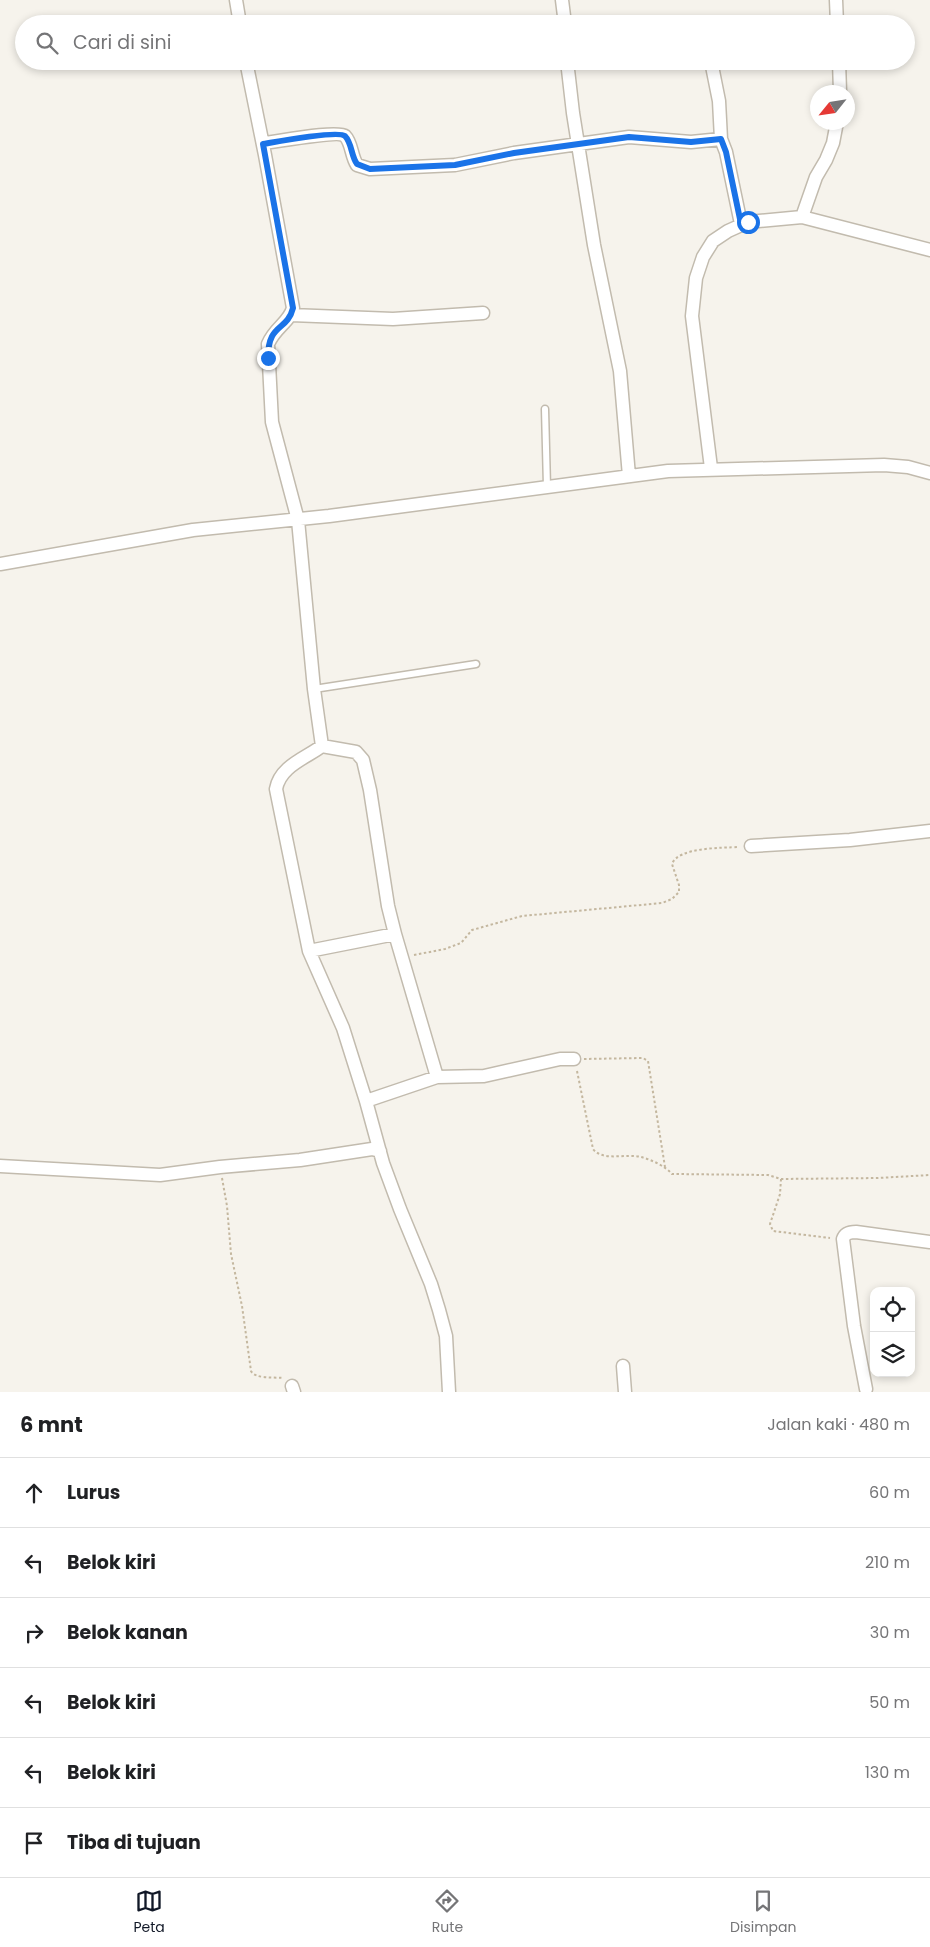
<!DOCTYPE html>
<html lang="id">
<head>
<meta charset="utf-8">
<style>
  :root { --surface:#fff; --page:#f6f6f6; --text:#202124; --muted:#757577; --line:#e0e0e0; --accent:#111827 }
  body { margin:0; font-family:Poppins,sans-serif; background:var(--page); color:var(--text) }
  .controls { position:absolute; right:15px; bottom:15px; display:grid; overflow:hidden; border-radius:10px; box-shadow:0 2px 8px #0003 }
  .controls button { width:45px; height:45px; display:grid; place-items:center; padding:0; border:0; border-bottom:1px solid var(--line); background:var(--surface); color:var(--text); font:25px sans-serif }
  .compass { position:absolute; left:810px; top:85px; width:45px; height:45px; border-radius:50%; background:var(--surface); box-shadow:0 2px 8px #0003; rotate:240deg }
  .stop { position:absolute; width:15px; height:15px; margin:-11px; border:4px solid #1a73e8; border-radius:50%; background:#fff }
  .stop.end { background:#1a73e8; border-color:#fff; box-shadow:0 1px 5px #0008 }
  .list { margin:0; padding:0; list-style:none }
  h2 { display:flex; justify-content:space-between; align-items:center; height:65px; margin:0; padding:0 20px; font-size:21px }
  h2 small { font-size:16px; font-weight:400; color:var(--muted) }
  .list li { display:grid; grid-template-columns:32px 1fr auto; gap:15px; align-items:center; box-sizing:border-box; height:70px; padding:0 20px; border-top:1px solid var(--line) }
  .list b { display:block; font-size:19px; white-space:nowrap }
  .list em { font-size:16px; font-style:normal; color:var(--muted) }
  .icon { flex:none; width:28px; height:28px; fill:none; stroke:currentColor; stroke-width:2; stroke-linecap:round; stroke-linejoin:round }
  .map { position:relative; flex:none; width:930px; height:1392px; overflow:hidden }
  .search { position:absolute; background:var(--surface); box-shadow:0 2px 8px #0003; left:15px; right:15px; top:15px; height:55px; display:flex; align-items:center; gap:12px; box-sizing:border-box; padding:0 18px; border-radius:28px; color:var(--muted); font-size:19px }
  .sheet { height:485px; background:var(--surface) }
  nav { display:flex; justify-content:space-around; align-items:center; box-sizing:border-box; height:70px; border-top:1px solid var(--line); background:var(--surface); font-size:14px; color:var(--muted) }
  nav a { display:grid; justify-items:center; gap:2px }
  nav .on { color:var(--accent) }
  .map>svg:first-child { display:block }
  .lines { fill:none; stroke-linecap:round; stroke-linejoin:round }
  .service-casing { stroke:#c2bbae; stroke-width:9 }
  .minor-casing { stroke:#c2bbae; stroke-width:15 }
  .path { stroke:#c4b79f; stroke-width:2; stroke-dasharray:2.5 2.5; stroke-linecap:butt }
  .service { stroke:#fff; stroke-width:6 }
  .minor { stroke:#fff; stroke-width:12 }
  .route { stroke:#1a73e8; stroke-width:6 }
</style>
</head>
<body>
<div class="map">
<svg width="930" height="1392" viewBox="0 0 930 1392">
  <rect width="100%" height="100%" fill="#f6f3ec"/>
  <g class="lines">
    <g class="service-casing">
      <path id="service" d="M545,409L547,487
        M314,689L476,664"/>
    </g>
    <g class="minor-casing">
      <path id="minor" d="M236,0L240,24
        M562,0L565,24
        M836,0L837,24
        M246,61L265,155L293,308C289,323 275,327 268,344L272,422L298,520L314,689L322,746C306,758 280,766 276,789L309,951L343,1028L366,1101L383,1163L400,1209L431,1284L439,1310L446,1336L449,1392
        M567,61L573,113L594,245L620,371L629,476
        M711,61L719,101L721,139
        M839,61L840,92
        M263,143C275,142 338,130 345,136C352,143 351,156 357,165L370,169L455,165L514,153L629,137L691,142L721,139L726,152L741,224
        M802,217L816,177L826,160L833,143L837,122
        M291,315L393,319L483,313
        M711,468L692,316L696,278L703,257L713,241L728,231L748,222L802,217L930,250
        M0,564L193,530L329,516L668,471L884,465L908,467L930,473
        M322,746L356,752L363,760L370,790L388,906L395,934
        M751,846L850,840L930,831
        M309,951L395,934L437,1077
        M366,1101L437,1077L484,1076L560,1059H574
        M0,1166L160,1175L220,1167L300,1160L372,1149L380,1151
        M623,1366L625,1392
        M292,1386L294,1392
        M866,1389L854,1326L843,1239C845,1233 850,1232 856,1232L930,1242"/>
    </g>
    <path class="path" d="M414,955L445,949L461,943L472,930L522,916L662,903L672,899L679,892V885L672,864C678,847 723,848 739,847
      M584,1059L643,1058L648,1061L665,1167
      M577,1071L593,1149C603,1162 627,1153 641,1157C652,1160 665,1166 672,1174L768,1175L781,1179L878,1178L930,1175
      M222,1178L227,1206L231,1254L242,1306L251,1371C255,1379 273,1377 283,1378
      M781,1179L780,1194L770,1224L773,1231L830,1238"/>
    <use href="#service" class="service"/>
    <use href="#minor" class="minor"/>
  </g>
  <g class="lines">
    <path class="route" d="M268,358C268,322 287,332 293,308L263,144C275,142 338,130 345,136C352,143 351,156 357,164L370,169L455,165L514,153L629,137L691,142L721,139L726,152L741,224L748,222"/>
  </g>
</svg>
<div class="controls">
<button><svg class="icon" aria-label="locate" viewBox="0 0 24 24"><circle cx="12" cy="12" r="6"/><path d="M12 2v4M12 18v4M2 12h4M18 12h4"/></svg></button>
<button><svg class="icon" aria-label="layers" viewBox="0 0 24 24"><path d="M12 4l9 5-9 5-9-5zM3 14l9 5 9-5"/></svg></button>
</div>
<svg class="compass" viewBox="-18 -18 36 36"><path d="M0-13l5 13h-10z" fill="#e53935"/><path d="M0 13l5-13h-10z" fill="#757577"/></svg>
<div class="stop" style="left:748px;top:222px"></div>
<div class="stop end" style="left:268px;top:358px"></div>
<div class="search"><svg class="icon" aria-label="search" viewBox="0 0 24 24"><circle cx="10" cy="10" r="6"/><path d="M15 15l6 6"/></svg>Cari di sini</div>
</div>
<section class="sheet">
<h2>6 mnt<small>Jalan kaki · 480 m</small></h2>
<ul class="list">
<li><svg class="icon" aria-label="ahead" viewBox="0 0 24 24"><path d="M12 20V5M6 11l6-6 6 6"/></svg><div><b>Lurus</b></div><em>60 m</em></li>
<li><svg class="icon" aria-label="left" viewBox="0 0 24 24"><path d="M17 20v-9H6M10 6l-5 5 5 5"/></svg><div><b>Belok kiri</b></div><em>210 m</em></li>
<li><svg class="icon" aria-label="right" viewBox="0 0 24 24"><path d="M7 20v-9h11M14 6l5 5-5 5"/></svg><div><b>Belok kanan</b></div><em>30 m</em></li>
<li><svg class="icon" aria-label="left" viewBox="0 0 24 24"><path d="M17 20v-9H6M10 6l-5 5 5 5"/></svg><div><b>Belok kiri</b></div><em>50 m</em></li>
<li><svg class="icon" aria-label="left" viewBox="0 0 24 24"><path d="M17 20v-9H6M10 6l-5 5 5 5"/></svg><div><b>Belok kiri</b></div><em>130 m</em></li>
<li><svg class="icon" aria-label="arrive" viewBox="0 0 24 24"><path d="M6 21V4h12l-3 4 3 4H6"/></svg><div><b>Tiba di tujuan</b></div></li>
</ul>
</section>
<nav>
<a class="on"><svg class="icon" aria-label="map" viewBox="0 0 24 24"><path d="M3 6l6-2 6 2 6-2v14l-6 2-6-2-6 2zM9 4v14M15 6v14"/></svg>Peta</a>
<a><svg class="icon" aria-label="directions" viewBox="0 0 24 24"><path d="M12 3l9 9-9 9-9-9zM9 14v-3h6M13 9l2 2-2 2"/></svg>Rute</a>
<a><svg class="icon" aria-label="saved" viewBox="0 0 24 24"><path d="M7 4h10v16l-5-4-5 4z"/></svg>Disimpan</a>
</nav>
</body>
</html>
